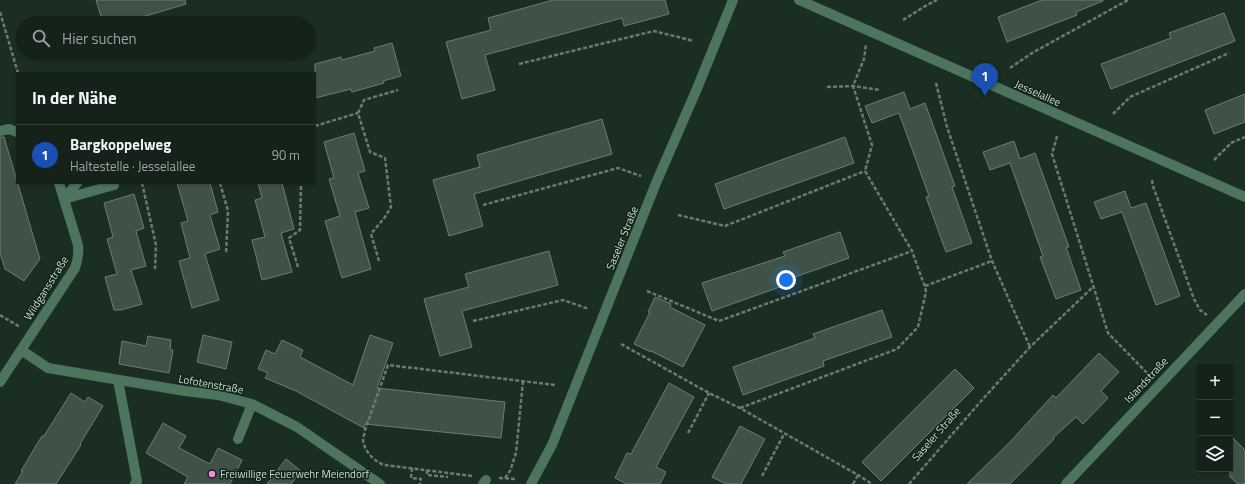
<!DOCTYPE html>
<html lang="de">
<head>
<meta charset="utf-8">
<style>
  :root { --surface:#14221a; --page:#1d2a23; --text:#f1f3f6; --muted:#9da4a2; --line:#333f39; --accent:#d93025 }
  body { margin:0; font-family:"Titillium Web",sans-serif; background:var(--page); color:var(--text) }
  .controls { position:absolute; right:12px; bottom:12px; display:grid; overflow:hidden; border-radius:0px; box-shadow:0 1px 3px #0004 }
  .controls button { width:36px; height:36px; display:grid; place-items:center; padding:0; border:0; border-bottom:1px solid var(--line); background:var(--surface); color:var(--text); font:20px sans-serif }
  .you { position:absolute; left:786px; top:280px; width:14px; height:14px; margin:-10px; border:3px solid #fff; border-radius:50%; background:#1a73e8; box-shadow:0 0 0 6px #1a73e833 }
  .badge { display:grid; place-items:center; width:26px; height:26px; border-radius:50%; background:var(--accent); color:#fff; font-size:13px; font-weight:700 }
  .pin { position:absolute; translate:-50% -33px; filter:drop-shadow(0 1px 2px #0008) }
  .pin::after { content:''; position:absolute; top:21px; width:14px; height:12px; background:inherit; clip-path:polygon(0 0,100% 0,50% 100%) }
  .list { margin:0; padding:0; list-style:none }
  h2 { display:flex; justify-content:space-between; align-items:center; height:52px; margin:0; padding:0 16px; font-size:17px }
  h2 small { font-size:13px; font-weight:400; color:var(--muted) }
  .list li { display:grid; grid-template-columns:26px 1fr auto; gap:12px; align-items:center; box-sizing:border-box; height:60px; padding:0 16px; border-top:1px solid var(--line) }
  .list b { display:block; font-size:15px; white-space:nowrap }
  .list p { margin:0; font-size:13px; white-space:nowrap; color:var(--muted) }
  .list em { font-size:13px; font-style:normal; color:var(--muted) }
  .icon { flex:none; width:22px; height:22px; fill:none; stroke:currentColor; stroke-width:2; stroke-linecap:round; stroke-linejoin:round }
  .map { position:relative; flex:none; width:1245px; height:484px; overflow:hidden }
  .search { position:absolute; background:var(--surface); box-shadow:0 1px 3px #0004; left:16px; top:16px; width:300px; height:44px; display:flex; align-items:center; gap:10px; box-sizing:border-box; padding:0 14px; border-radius:22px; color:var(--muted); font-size:15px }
  .panel { position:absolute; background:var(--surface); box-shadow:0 1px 3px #0004; left:16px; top:72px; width:300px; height:112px; border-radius:0px }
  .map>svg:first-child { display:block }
  .building { fill:#3e5346; stroke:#6a7f72 }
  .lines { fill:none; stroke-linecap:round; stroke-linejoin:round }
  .path { stroke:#6b7b71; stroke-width:2.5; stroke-dasharray:4 2; stroke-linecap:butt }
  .minor { stroke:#4d745d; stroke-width:10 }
  .poi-dot { fill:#f987e9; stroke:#112419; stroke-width:1.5 }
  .labels { text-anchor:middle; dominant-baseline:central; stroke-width:3; stroke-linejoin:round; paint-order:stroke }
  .street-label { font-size:11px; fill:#d1ddd5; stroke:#112419 }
  .poi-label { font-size:11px; fill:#d1ddd5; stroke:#112419; text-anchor:start }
</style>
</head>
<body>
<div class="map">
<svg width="1245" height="484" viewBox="0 0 1245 484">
  <rect width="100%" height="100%" fill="#1b2e23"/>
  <path class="building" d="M96,0H185L186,4L122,23H103Z
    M553,0H665L669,14L624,26L622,18L485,55L495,90L462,99L446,42L491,30L488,18Z
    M1042,0H1103V1L1076,12L1077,15L1007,42L998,17Z
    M1224,13L1235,41L1111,89L1101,64L1171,38L1169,33Z
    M392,43L401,76L383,81L384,83L352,92L351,89L315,98V64L341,57L342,60L375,51L374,48Z
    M904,92L910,109L925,103L955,186L952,187L972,243L946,252L926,197L929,196L899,113L872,123L865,106Z
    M1245,94V122L1214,134L1205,110Z
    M602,119L612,154L474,194L483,226L449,236L433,180L480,167L477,155Z
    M354,133L365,171L358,173L369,208L355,212L371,269L342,278L325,221L340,216L329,179L334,178L324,142Z
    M0,137H4L40,259L24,281L5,269L0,253Z
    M845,137L854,163L724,209L715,184Z
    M1014,141L1020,159L1035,153L1069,247H1066L1081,290L1056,299L1040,257L1043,256L1010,163L990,170L983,152Z
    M177,183H210L218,212L210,215L220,249L205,254L219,300L192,308L179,261L190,258L181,223L188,221Z
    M258,183H282L294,229L281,233L292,272L262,280L252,240L265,237L255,200L262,198Z
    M1125,191L1131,208L1146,203L1180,296L1156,305L1122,212L1101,219L1094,202Z
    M134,194L144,228L136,231L146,266L131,270L142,304L121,310H114L105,277L117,274L107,239L113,237L104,203Z
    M840,232L849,258L792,278L794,282L712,311L702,283L785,256L783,252Z
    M549,251L558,285L462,311L472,347L440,356L424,299L469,287L465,274Z
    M655,297L671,304L670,307L705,325L683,367L651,351V352L634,344L650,312H648Z
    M882,310L892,337L823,361L824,366L743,395L733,367L815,338L813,334Z
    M203,335L232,342L226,369L197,362Z
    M370,335L393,343L377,388L505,402L501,438L365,424L364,428L296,391L265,378L268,373L258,369L266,350L275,354L282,340L303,350L300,357L353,385Z
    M148,336L171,340L170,350H173L169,373L119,364L122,341L146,346Z
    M1099,353L1119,372L1101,391L1108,398L1083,424L1076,417L1053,438L1054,439L1010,484H967L1010,442L1053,395L1056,398Z
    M955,369L974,388L881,481L862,462Z
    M669,383L694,397L656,467L666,472L660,484H627L615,478L627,453L631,454Z
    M71,393L85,402L88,397L103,406L80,444L81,445L56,484H15L23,471H21L37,444L42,436H44Z
    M163,423L186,436L179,448L210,464L218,448L242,460L230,484H184L188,477L146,453Z
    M740,426L765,439L741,484H726L712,477Z
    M1230,435L1245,450V484H1238L1230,477Z
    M286,459L301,471L291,484H267Z"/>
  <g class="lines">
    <path class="path" d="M0,12L18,73
      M903,20L927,5L937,0
      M519,64L654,31L694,41
      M1010,68L1032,53L1128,0
      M936,83L947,127L992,261L1030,347
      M827,87L853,86L880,90
      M1113,114L1130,97L1229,53
      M315,126L358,113
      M1057,136L1052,154L1108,333L1150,376
      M1214,160L1231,143L1245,137
      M1152,180L1153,186L1194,299L1200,310L1207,315
      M142,183L156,245L155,269
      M220,183L228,211L226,254
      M483,205L618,168L641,176
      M678,215L725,226L865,171
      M379,261L371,234L385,217L391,207L385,158L370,152L358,113L364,100L398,90
      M298,267L289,238L300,230L301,183
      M925,286L992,261
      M647,291L719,321L912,251
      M0,315L20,327
      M473,321L563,300L589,309
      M621,344L709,393L740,408L858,475L872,484
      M740,408L897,349L918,327L926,292L925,286L922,279L912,251L865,171L872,145L853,86L864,59L866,45
      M688,433L709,393
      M412,468L411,478L421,479L420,484
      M427,470V475L448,477
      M472,476L384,465C374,461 364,451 363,440C363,437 365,433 365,430L388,365L555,385
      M762,476L784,434
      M499,478L516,479
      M505,478L510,471L516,453L523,381
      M853,484L858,475
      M909,484L982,400L1030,347L1094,286"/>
    <path class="minor" d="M799,0L1245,197
      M0,131L9,129L17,132
      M64,199L114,185V183
      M64,199L77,183
      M21,350L48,368L185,391L218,395L252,404L297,427L380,484
      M118,380L137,481L135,484
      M0,382L75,268C78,260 79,254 78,245L59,183
      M238,439L252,404
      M483,484L486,480
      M531,484L552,445L656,183L696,91L733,0
      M1066,484L1245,294"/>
  </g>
  <circle class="poi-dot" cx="212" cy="474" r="4"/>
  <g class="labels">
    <g class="street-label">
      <text transform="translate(1038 93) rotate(24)">Jesselallee</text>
      <text transform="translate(622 238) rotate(-68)">Saseler Straße</text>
      <text transform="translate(46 288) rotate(-58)">Wildgansstraße</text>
      <text transform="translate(1146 380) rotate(-47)">Islandstraße</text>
      <text transform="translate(211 384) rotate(10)">Lofotenstraße</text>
      <text transform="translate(936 434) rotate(-49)">Saseler Straße</text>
    </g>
    <g class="poi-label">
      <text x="220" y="474">Freiwillige Feuerwehr Meiendorf</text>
    </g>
  </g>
</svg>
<div class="controls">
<button>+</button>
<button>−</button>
<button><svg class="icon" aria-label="layers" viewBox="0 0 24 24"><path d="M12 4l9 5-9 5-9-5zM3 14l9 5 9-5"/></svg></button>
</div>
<div class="you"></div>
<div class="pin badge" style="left:985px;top:96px;background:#1a4fb4">1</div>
<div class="search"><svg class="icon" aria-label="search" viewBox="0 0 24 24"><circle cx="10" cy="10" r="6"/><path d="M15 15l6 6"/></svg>Hier suchen</div>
<section class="panel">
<h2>In der Nähe<small></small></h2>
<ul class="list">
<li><span class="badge" style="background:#1a4fb4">1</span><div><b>Bargkoppelweg</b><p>Haltestelle · Jesselallee</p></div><em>90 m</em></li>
</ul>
</section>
</div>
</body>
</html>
